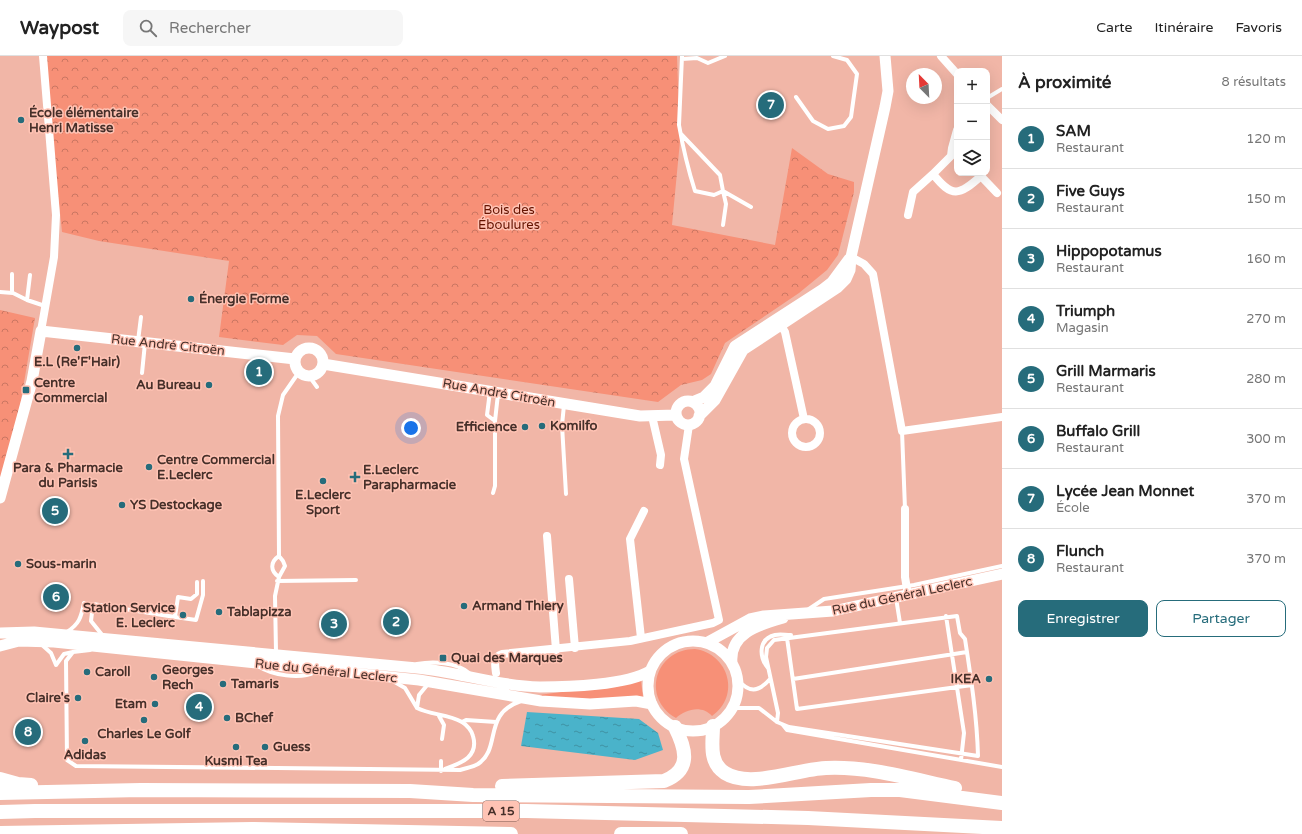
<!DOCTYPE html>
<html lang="fr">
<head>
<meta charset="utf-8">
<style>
  :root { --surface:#fff; --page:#f6f6f6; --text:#222; --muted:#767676; --line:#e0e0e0; --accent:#266c7b }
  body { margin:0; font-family:"Varela Round",sans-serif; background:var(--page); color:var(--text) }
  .controls { position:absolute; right:12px; top:12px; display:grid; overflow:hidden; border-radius:8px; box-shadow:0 4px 16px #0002 }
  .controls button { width:36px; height:36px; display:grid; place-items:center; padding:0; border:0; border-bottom:1px solid var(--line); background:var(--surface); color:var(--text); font:20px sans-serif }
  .compass { position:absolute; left:906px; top:12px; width:36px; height:36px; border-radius:50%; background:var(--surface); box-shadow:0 4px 16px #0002; rotate:336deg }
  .you { position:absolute; left:411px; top:372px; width:14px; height:14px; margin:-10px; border:3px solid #fff; border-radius:50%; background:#1a73e8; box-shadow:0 0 0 6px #1a73e833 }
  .badge { display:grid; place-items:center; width:26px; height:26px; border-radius:50%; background:var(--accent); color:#fff; font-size:13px; font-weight:700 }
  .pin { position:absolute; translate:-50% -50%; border:2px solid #fff; box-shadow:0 1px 4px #0006 }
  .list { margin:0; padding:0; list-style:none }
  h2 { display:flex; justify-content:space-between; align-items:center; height:52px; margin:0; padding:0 16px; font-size:17px }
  h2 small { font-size:13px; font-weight:400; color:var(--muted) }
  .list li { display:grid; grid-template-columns:26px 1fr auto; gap:12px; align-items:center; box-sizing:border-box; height:60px; padding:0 16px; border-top:1px solid var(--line) }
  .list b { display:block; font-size:15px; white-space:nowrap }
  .list p { margin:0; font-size:13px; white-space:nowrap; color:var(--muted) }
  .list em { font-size:13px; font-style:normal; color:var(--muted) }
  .actions { display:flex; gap:8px; padding:12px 16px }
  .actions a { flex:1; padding:9px 0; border:1px solid var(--accent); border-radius:8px; text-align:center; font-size:14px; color:var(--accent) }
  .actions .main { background:var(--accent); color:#fff }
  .icon { flex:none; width:22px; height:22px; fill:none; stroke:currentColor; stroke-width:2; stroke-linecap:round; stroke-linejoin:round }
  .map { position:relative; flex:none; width:1002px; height:778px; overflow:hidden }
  header { display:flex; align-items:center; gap:24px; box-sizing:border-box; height:56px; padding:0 20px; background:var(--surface); border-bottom:1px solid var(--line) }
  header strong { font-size:19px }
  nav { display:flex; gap:22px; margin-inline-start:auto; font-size:14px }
  .search { width:280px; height:36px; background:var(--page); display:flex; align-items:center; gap:10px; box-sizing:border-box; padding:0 14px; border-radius:8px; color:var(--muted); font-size:15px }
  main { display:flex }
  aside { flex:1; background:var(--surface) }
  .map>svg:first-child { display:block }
  .grass { fill:#f79077 }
  .forest { fill:url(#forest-crowns) }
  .water { fill:url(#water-ripples) }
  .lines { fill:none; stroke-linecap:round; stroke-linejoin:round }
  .lane { stroke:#fff; stroke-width:4 }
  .street { stroke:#fff; stroke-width:8 }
  .secondary { stroke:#fff; stroke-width:11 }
  .highway { stroke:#fff; stroke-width:14 }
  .poi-dot { fill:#266c7b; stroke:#ffc3b4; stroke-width:1.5 }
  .labels { text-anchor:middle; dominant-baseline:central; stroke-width:3; stroke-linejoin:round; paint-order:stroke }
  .shield { fill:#ffc3b4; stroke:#7e5b53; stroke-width:1 }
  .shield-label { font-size:12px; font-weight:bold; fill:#462f29 }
  .poi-label { font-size:13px; font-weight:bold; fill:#462f29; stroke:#ffc3b4; text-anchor:start }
  .park-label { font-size:13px; fill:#651300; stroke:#ffc3b4 }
  .street-label { font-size:13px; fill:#462f29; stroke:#ffc3b4 }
</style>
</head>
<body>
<header>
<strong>Waypost</strong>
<div class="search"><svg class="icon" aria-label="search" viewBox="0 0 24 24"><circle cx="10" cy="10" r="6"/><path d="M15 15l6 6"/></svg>Rechercher</div>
<nav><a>Carte</a><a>Itinéraire</a><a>Favoris</a></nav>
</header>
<main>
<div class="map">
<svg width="1002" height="778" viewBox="0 0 1002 778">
  <defs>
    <pattern id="forest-crowns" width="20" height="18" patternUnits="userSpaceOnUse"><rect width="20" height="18" fill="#f79077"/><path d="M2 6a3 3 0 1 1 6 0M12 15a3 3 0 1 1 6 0" fill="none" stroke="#ca7662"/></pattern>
    <pattern id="water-ripples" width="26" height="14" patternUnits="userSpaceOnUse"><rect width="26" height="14" fill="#4ab3ca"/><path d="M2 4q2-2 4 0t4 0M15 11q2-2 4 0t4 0" fill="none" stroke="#3f92a4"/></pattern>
  </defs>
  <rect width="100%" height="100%" fill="#f1b6a7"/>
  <path class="grass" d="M695,593C729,598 741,640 712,660C702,649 686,653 676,662C641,642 655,593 695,593Z
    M641,625L643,641L591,643L539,641V639Z"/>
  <path class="forest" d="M46,0H677L680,85L672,169L775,189L792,92L828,118L854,126V136L838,199L827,214L799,237L725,287L711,318L702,324L681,329L658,346L336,298L317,280L297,279L283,289L219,281L229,205L99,185L62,176L51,72Z
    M0,254L35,262L20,350L0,427Z"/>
  <path class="water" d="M527,656L639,663L658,677L663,694L635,704L521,690Z"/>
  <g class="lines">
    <path class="lane" d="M682,3L697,2L708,7L725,0
      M796,41L813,65L828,73L844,70L851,61L857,18L847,4L833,0
      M987,42L1002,33
      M681,78L720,119L723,135L714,139L695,135C688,113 683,92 679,69L682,0
      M723,135L726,148L723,169
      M723,135L751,151
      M0,236L13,237L27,244L30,219
      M12,237V218
      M27,244L45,250
      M138,285L141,261
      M142,317L145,287
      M309,320L317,331
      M490,335L487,359L495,365
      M564,349L562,369L566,438
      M902,375L905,453
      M493,437L495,430V365L498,338
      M279,521C270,515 270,506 279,500
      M277,525L356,524
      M896,542L900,567
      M809,553L824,543L914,529L1002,510
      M946,560L964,677L961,704
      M175,561L196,564L203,539V525
      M67,576C79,568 81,562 84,547
      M103,580L91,565L93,548L175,561L178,541L191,543L197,538V526
      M787,582L797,653L972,629
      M41,588L51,597L56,609L64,598L73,596
      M90,594L73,596L66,605L67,704L76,710L460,714C466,712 473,711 478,708C502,692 482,658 521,645
      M276,596L275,540L279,521L285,510L283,505L279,500L278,360L283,339L299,316
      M417,608C433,605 456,606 469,617
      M258,610C272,619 300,624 315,616
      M768,612C759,601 758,583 775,579C780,578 785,579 791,579
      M737,623C749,637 758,637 770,623
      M793,623L967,596
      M393,625L405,632L417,652C431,659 448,658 462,666C467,669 472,675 473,680C479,701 461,707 445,713
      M417,652L419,639L428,628
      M732,652H759L777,666L789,671L978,700C977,661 971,622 965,583L960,577L957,560L774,584L767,592L766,601L778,657L777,666
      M439,660L444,669L442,683
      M462,666L466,664L496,666
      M783,669L787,674L1002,711
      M441,705V715"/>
    <path class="street" d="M941,0L957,18
      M987,49L1002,64
      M952,92L957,74
      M978,117L997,137
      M933,118L951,100L952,92L957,95
      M908,159L913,136L933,118C952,142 959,140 981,120
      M851,201L864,208L873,218L902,375L1002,361
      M779,266L785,276L804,363
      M41,275L54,201L56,159L43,0
      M652,360L661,399L660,409
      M792 377a14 14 0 1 1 28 0a14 14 0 1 1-28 0Z
      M905,453V521L908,539
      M547,480L556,594
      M569,523L575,592
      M641,582L630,483L644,455
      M496,617C495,609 493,601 502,598L630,585L713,567L719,564L684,403L689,369"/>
    <path class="secondary" d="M295 306a14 14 0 1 1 28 0a14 14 0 1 1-28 0Z
      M323,308L640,360L676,359
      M676 357a12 12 0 1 1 24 0a12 12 0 1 1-24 0Z
      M692,346L704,341L715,330L735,290L823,233L832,226L849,203
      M699,360L715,344L743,294L837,232L846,223L850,214L851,201L885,51L888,35L885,0
      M0,442L32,325L41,275L295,303
      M0,577L34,576C161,587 289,599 417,612C458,616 498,630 540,631C568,631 627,629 650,615
      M648 630a45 45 0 1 1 90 0a45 45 0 1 1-90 0Z
      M706,587L750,563L764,560L833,555L1002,518
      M0,590L19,585L54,586L419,624L541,645L590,648L636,645L652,648
      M732,607C729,577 759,569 783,562"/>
    <path class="highway" d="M713,670C713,686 708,706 725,717C750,733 797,713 826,712C869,710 912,723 955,732
      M0,723L18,728L31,729
      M502,730L664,725C692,714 686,693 675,671
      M0,737L141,734L410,735L473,739L749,741L871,734H900L1002,747
      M0,756L35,755H526L808,762L1002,772
      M0,777L252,773L511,778
      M621,778H681"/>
  </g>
  <g class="poi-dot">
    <circle cx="21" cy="64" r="4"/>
    <circle cx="191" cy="243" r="4"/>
    <circle cx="77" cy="292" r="4"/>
    <circle cx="209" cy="329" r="4"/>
    <rect x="22" y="330" width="8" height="8" rx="2"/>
    <circle cx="542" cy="370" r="4"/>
    <circle cx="525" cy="371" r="4"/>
    <path d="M66 392h4v4h4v4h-4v4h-4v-4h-4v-4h4z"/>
    <circle cx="149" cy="411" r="4"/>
    <path d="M353 415h4v4h4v4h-4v4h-4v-4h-4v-4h4z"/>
    <circle cx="323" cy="425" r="4"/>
    <circle cx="122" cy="449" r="4"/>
    <circle cx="18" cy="508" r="4"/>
    <circle cx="464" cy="550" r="4"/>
    <circle cx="219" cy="556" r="4"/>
    <circle cx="183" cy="559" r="4"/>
    <rect x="439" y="598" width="8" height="8" rx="2"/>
    <circle cx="87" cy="616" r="4"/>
    <circle cx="154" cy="621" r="4"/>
    <circle cx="989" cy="623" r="4"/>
    <circle cx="223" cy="628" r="4"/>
    <circle cx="78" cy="642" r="4"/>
    <circle cx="155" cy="648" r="4"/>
    <circle cx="227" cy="662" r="4"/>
    <circle cx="144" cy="664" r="4"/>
    <circle cx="85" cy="685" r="4"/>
    <circle cx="236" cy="691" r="4"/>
    <circle cx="265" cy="691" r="4"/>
  </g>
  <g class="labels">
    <rect class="shield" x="483" y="745" width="36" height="20" rx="3"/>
    <g class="shield-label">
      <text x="501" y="755">A 15</text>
    </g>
    <g class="poi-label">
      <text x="29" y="57">École élémentaire<tspan x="29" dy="15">Henri Matisse</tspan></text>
      <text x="199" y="243">Énergie Forme</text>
      <text x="77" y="306" text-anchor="middle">E.L (Re'F'Hair)</text>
      <text x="34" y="327">Centre<tspan x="34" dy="15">Commercial</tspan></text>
      <text x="201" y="329" text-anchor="end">Au Bureau</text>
      <text x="550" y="370">Komilfo</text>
      <text x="517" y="371" text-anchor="end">Efficience</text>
      <text x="157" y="404">Centre Commercial<tspan x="157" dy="15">E.Leclerc</tspan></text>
      <text x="68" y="412" text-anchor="middle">Para &amp; Pharmacie<tspan x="68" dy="15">du Parisis</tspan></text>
      <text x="363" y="414">E.Leclerc<tspan x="363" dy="15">Parapharmacie</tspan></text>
      <text x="323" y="439" text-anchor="middle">E.Leclerc<tspan x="323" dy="15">Sport</tspan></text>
      <text x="130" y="449">YS Destockage</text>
      <text x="26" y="508">Sous-marin</text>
      <text x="472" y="550">Armand Thiery</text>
      <text x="175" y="552" text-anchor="end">Station Service<tspan x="175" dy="15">E. Leclerc</tspan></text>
      <text x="227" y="556">Tablapizza</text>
      <text x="451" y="602">Quai des Marques</text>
      <text x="162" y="614">Georges<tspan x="162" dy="15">Rech</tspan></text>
      <text x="95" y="616">Caroll</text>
      <text x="981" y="623" text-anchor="end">IKEA</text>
      <text x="231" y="628">Tamaris</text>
      <text x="70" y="642" text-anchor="end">Claire's</text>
      <text x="147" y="648" text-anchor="end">Etam</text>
      <text x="235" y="662">BChef</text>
      <text x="144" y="678" text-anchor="middle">Charles Le Golf</text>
      <text x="273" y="691">Guess</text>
      <text x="85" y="699" text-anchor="middle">Adidas</text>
      <text x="236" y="705" text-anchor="middle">Kusmi Tea</text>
    </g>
    <g class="park-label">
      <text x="509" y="154">Bois des<tspan x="509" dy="15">Éboulures</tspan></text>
    </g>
    <g class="street-label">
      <text transform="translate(168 289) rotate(6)">Rue André Citroën</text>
      <text transform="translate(499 337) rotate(10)">Rue André Citroën</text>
      <text transform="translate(902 540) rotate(-12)">Rue du Général Leclerc</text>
      <text transform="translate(326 615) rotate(6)">Rue du Général Leclerc</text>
    </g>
  </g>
</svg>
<div class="controls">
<button>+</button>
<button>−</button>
<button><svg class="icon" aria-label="layers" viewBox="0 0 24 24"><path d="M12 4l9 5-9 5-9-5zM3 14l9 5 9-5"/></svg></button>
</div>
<svg class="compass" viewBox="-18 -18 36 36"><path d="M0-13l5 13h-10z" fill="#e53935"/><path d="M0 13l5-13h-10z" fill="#767676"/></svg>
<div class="you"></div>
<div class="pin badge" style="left:259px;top:316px">1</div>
<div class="pin badge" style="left:396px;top:566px">2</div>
<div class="pin badge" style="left:334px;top:568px">3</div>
<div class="pin badge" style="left:199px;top:651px">4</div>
<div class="pin badge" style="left:55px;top:455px">5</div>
<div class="pin badge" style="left:56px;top:541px">6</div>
<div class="pin badge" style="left:771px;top:49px">7</div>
<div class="pin badge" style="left:28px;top:676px">8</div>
</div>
<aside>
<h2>À proximité<small>8 résultats</small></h2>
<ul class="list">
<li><span class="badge">1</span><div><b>SAM</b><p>Restaurant</p></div><em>120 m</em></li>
<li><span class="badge">2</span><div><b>Five Guys</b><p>Restaurant</p></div><em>150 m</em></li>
<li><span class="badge">3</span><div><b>Hippopotamus</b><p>Restaurant</p></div><em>160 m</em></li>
<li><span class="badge">4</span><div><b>Triumph</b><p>Magasin</p></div><em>270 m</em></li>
<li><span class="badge">5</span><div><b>Grill Marmaris</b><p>Restaurant</p></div><em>280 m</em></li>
<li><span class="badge">6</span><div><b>Buffalo Grill</b><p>Restaurant</p></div><em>300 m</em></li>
<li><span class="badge">7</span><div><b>Lycée Jean Monnet</b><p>École</p></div><em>370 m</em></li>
<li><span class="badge">8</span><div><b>Flunch</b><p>Restaurant</p></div><em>370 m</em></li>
</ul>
<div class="actions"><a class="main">Enregistrer</a><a>Partager</a></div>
</aside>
</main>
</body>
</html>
